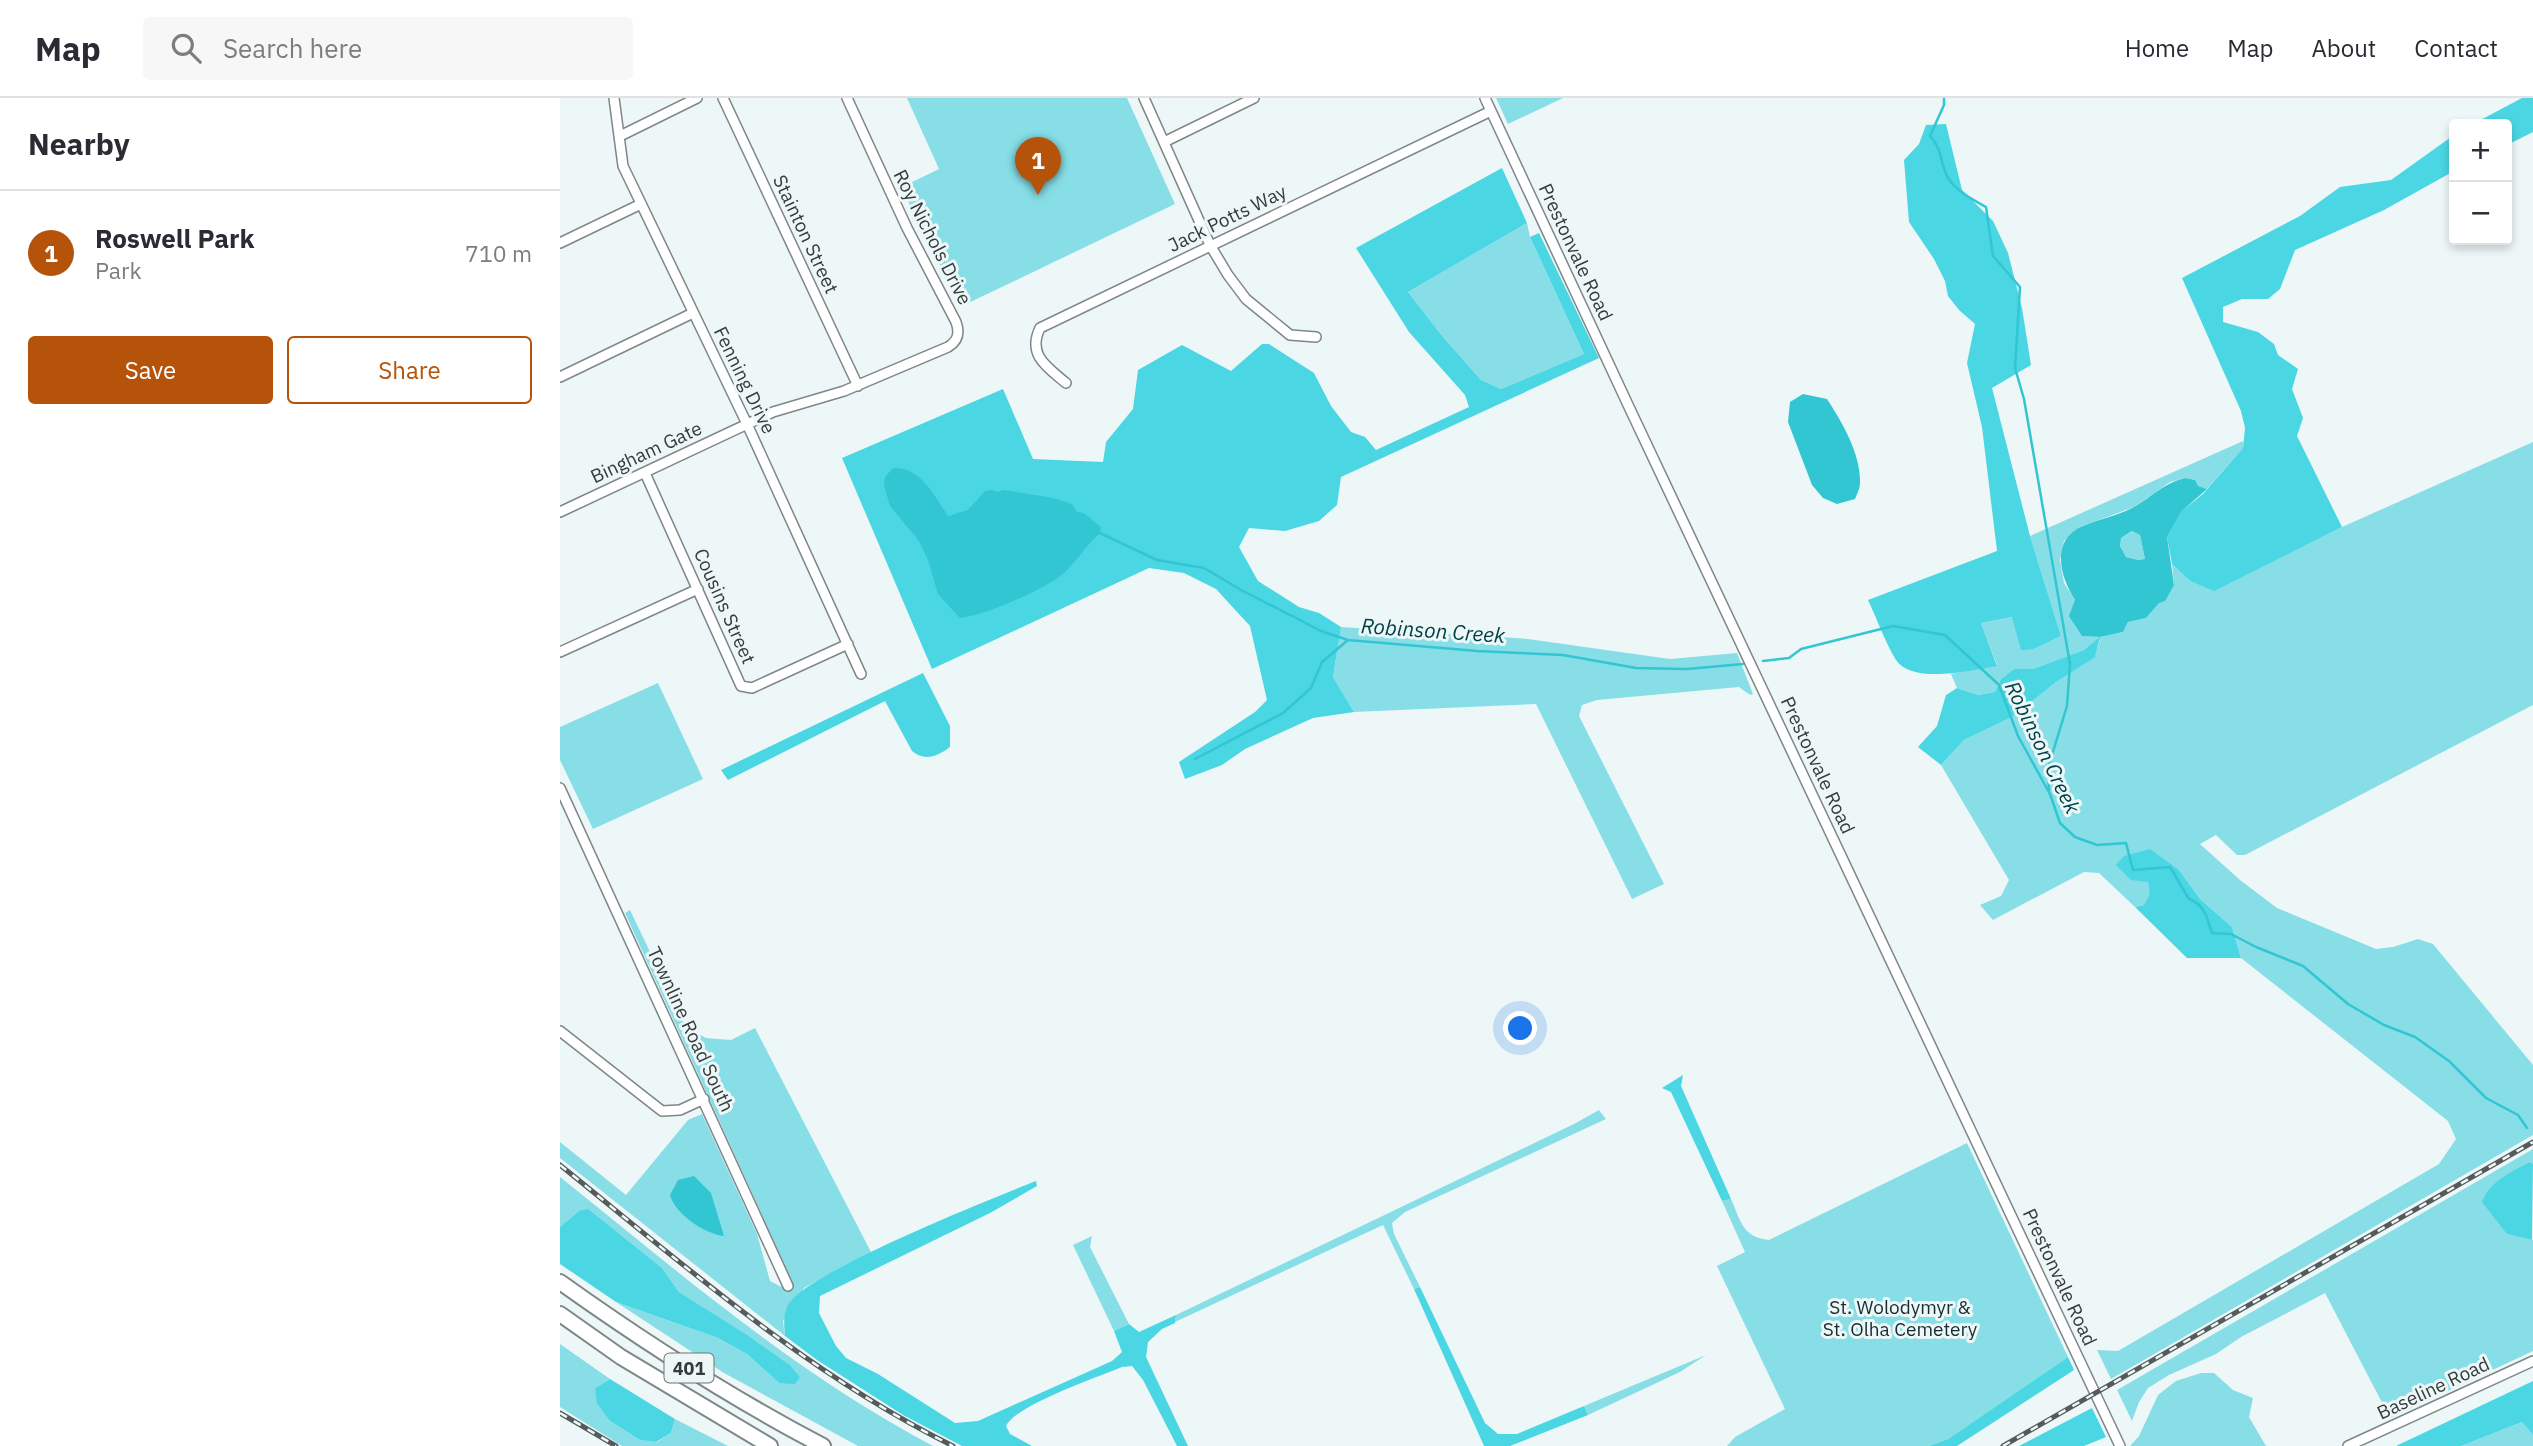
<!DOCTYPE html>
<html lang="en">
<head>
<meta charset="utf-8">
<style>
  :root { --surface:#fff; --page:#f7f7f7; --text:#2b2b33; --muted:#7c7c81; --line:#e1e1e2; --accent:#b45309 }
  body { margin:0; font-family:"IBM Plex Sans",sans-serif; background:var(--page); color:var(--text) }
  .controls { position:absolute; right:21px; top:21px; display:grid; overflow:hidden; border-radius:7px; box-shadow:0 4px 10px #0003 }
  .controls button { width:63px; height:63px; display:grid; place-items:center; padding:0; border:0; border-bottom:2px solid var(--line); background:var(--surface); color:var(--text); font:35px sans-serif }
  .you { position:absolute; left:961px; top:931px; width:24px; height:24px; margin:-18px; border:5px solid #fff; border-radius:50%; background:#1a73e8; box-shadow:0 0 0 10px #1a73e833 }
  .badge { display:grid; place-items:center; width:46px; height:46px; border-radius:50%; background:var(--accent); color:#fff; font-size:23px; font-weight:700 }
  .pin { position:absolute; translate:-50% -58px; filter:drop-shadow(0 2px 4px #0008) }
  .pin::after { content:''; position:absolute; top:37px; width:24px; height:21px; background:inherit; clip-path:polygon(0 0,100% 0,50% 100%) }
  .list { margin:0; padding:0; list-style:none }
  h2 { display:flex; justify-content:space-between; align-items:center; height:91px; margin:0; padding:0 28px; font-size:30px }
  h2 small { font-size:23px; font-weight:400; color:var(--muted) }
  .list li { display:grid; grid-template-columns:46px 1fr auto; gap:21px; align-items:center; box-sizing:border-box; height:126px; padding:0 28px; border-top:2px solid var(--line) }
  .list b { display:block; font-size:26px; white-space:nowrap }
  .list p { margin:0; font-size:23px; white-space:nowrap; color:var(--muted) }
  .list em { font-size:23px; font-style:normal; color:var(--muted) }
  .actions { display:flex; gap:14px; padding:21px 28px }
  .actions a { flex:1; padding:16px 0; border:2px solid var(--accent); border-radius:7px; text-align:center; font-size:24px; color:var(--accent) }
  .actions .main { background:var(--accent); color:#fff }
  .icon { flex:none; width:38px; height:38px; fill:none; stroke:currentColor; stroke-width:2; stroke-linecap:round; stroke-linejoin:round }
  .map { position:relative; flex:none; width:1973px; height:1348px; overflow:hidden }
  header { display:flex; align-items:center; gap:42px; box-sizing:border-box; height:98px; padding:0 35px; background:var(--surface); border-bottom:2px solid var(--line) }
  header strong { font-size:33px }
  nav { display:flex; gap:38px; margin-inline-start:auto; font-size:24px }
  .search { width:490px; height:63px; background:var(--page); display:flex; align-items:center; gap:18px; box-sizing:border-box; padding:0 24px; border-radius:7px; color:var(--muted); font-size:26px }
  main { display:flex }
  aside { flex:1; background:var(--surface) }
  .map>svg:first-child { display:block }
  .green { fill:#87dee7 }
  .forest { fill:#4ad6e3 }
  .water { fill:#32c5d2; fill-rule:evenodd }
  .lines { fill:none; stroke-linecap:round; stroke-linejoin:round }
  .stream { stroke:#32c5d2; stroke-width:2.5 }
  .minor-casing { stroke:#7e8787; stroke-width:12 }
  .highway-casing { stroke:#7e8787; stroke-width:18 }
  .minor { stroke:#fff; stroke-width:9 }
  .highway { stroke:#fff; stroke-width:14 }
  .rail-casing { stroke:#555a5a; stroke-width:5 }
  .rail { stroke:#edf7f8; stroke-width:2.5; stroke-dasharray:8; stroke-linecap:butt }
  .labels { text-anchor:middle; dominant-baseline:central; stroke-width:6; stroke-linejoin:round; paint-order:stroke }
  .shield { fill:#edf7f8; stroke:#6d7373; stroke-width:2 }
  .shield-label { font-size:18px; font-weight:bold; fill:#363a3a }
  .street-label { font-size:19px; fill:#363a3a; stroke:#edf7f8 }
  .park-label { font-size:19px; fill:#162d30; stroke:#edf7f8 }
  .water-label { font-size:21px; font-style:italic; fill:#004046; stroke:#edf7f8 }
</style>
</head>
<body>
<header>
<strong>Map</strong>
<div class="search"><svg class="icon" aria-label="search" viewBox="0 0 24 24"><circle cx="10" cy="10" r="6"/><path d="M15 15l6 6"/></svg>Search here</div>
<nav><a>Home</a><a>Map</a><a>About</a><a>Contact</a></nav>
</header>
<main>
<aside>
<h2>Nearby<small></small></h2>
<ul class="list">
<li><span class="badge">1</span><div><b>Roswell Park</b><p>Park</p></div><em>710 m</em></li>
</ul>
<div class="actions"><a class="main">Save</a><a>Share</a></div>
</aside>
<div class="map">
<svg width="1973" height="1348" viewBox="0 0 1973 1348">
  <rect width="100%" height="100%" fill="#edf7f8"/>
  <path class="green" d="M347,0H567L615,106L402,208L357,124L342,89L379,71Z
    M936,0H1003L948,26Z
    M967,125L970,139L1024,256L941,291L921,282L883,239L848,194Z
    M1683,343V350L1647,391L1637,388L1635,382L1625,380L1610,384L1574,409L1520,429L1504,443L1500,462L1504,485L1515,502L1522,538L1540,539L1563,534L1568,524L1586,520L1614,487L1612,466L1630,483L1654,492L1782,429L1973,344V607L1685,757H1677L1656,737L1640,746L1680,782L1717,810L1816,851L1833,849L1858,841L1873,846L1973,967V1037L1551,1281L1537,1252L1558,1253L1879,1066L1896,1041L1888,1023L1681,860L1672,829L1641,802L1619,772L1588,784L1591,796L1584,807L1575,809L1539,775L1524,774L1433,822L1420,807L1441,798L1449,782L1381,667L1404,642L1454,618L1496,584L1535,558L1540,541L1524,552L1473,571H1454L1441,581L1435,594L1418,597L1397,590L1391,576L1437,567L1421,525L1452,519L1474,551L1501,538L1470,438Z
    M1573,433L1580,437L1585,461L1578,462L1566,459L1560,448L1561,440Z
    M781,529L968,541L1110,561L1177,555L1193,596L1190,597L1179,589L1037,602L1022,607L1019,618L1104,786L1072,801L976,606L794,614L773,579Z
    M98,585L143,681L33,731L0,662V629Z
    M70,812L126,929L146,940L171,942L195,930L312,1156L289,1165L244,1190L223,1223L225,1238L0,1060V1044L66,1097L128,1022L142,1016L197,1136L210,1183L222,1189L232,1183L65,815Z
    M1039,1012L1046,1021L845,1114L832,1125L834,1136L860,1189L854,1191L823,1127L615,1224L616,1217L1014,1026Z
    M1407,1045L1508,1259L1388,1341L1369,1348H1167L1175,1339L1225,1311L1157,1168L1185,1154L1162,1103L1171,1101C1181,1123 1182,1139 1209,1142Z
    M1973,1051V1066L1970,1064L1947,1136L1973,1142V1253L1830,1320L1765,1195L1681,1239L1656,1256L1609,1277L1588,1290L1579,1304L1572,1323L1557,1292Z
    M0,1079C120,1175 236,1276 373,1348H298L164,1275L56,1204L158,1240L187,1256L219,1285L240,1279L230,1267L186,1236L119,1194L102,1170L28,1112L19,1113L0,1129Z
    M532,1138L530,1149L569,1226L554,1233L513,1147Z
    M0,1246L50,1281L35,1290L50,1323L80,1342L97,1344L111,1335L115,1321L168,1348H62L0,1309Z
    M1146,1257L1120,1274L1028,1317L1024,1308Z
    M1641,1275H1654L1673,1292L1693,1300L1689,1319L1706,1348H1570L1579,1338L1598,1297L1616,1283Z
    M1962,1324L1973,1337V1348H1901Z"/>
  <path class="forest" d="M1962,0H1973V34L1947,47V26H1913Z
    M1386,26L1402,92L1433,123L1448,155L1462,210L1471,267L1432,290L1470,438L1501,538L1474,551L1461,552L1452,519L1421,525L1437,568C1412,572 1353,587 1336,562C1325,544 1317,521 1308,502L1437,453L1422,329L1407,265L1415,226L1399,212L1388,198L1385,183L1374,161L1349,124L1344,62L1359,46L1366,27Z
    M1894,37V73L1824,112L1735,152L1720,191L1708,201H1682L1663,209V224L1698,234L1714,246L1718,257L1738,271L1732,291L1743,320L1737,338L1782,429L1654,493L1630,483L1612,466L1607,439L1622,413L1643,396L1683,350L1685,330L1681,313L1622,180L1740,118L1780,89L1831,82Z
    M942,70L967,125L848,194L883,239L921,282L941,291L1024,256L970,139L979,135L1039,260L781,379L777,407L759,423L725,433L689,430L679,449L698,483L739,509L759,515L781,529L773,579L794,614L753,620L685,651L662,667L625,681L619,664L695,614L707,602L690,528L656,491L624,475L589,470L372,571L282,360L443,291L473,361L543,364L546,344L573,311L578,272L622,247L671,273L702,246H709L754,275L771,308L791,334L805,339L816,352L909,309L905,297L849,234L796,150Z
    M1540,539L1535,559L1496,584L1454,618L1404,642L1381,667L1358,649L1377,628L1386,597L1397,590L1418,597L1435,594L1441,581L1454,571H1473L1524,552Z
    M363,575L390,628V649C378,658 365,664 352,653L325,603L168,682L161,672Z
    M1590,751L1619,772L1641,802L1672,829L1681,860H1627L1575,809L1584,807L1590,796L1588,784L1571,782L1556,767L1564,758Z
    M1123,977L1121,988L1171,1101L1162,1103L1111,994L1102,990Z
    M1970,1064L1973,1066L1972,1142L1947,1136L1922,1104C1930,1083 1951,1074 1970,1064Z
    M476,1083L477,1088L430,1115L260,1198L259,1215L276,1248L286,1260L318,1276L395,1325L418,1323L552,1263L562,1254L554,1233L569,1226L579,1234L616,1217L615,1225L602,1231L588,1244L586,1259L628,1348H617L583,1282L572,1268L562,1269C538,1279 456,1307 446,1328L450,1336L472,1348H402L343,1317L257,1262L225,1238C224,1227 223,1217 228,1207C246,1174 433,1100 476,1083Z
    M28,1111L102,1170L119,1194L186,1236L230,1267L240,1279L235,1286L219,1285L187,1256L158,1240L56,1204L0,1166V1129L19,1113Z
    M860,1189L925,1325L938,1336H957L1024,1308L1028,1317L950,1348H924L854,1191Z
    M1508,1259L1514,1272L1397,1348H1369L1388,1341Z
    M50,1281L115,1321L111,1335L96,1344L80,1342L50,1323L37,1305L35,1290Z
    M1973,1283V1337L1962,1324L1901,1348H1836Z
    M1532,1310L1546,1339L1524,1348H1459Z"/>
  <path class="water" d="M1243,296L1267,301C1282,324 1301,356 1300,385C1300,390 1297,396 1295,401L1277,406L1263,400L1252,387L1228,324L1230,304Z
    M333,370C362,369 374,398 388,418L408,412L425,393L433,392L437,394L444,392L493,400L512,406L517,414L524,415L541,429L540,435C527,446 517,463 504,475C486,491 424,518 400,520L378,496L368,462L359,443L330,408L324,387L325,379Z
    M1625,380L1635,382L1638,388L1647,391L1622,413L1607,439L1614,487L1605,503L1599,505L1586,520L1568,524L1563,534L1540,539L1522,538L1509,518L1515,502C1500,479 1490,442 1523,428C1539,421 1558,418 1574,409C1593,398 1602,386 1625,380ZM1572,433L1580,437L1585,461L1578,462L1566,459L1560,448L1561,440Z
    M134,1078L151,1095L164,1138C145,1136 115,1116 110,1097L118,1082Z"/>
  <g class="lines">
    <path class="stream" d="M1384,0V7L1370,38C1383,52 1379,62 1387,78C1394,92 1413,102 1426,109L1433,158L1460,189L1455,270L1464,301L1510,566L1507,608L1488,670L1489,693
      M540,435L597,462L644,470L681,492L736,520L761,533L788,542L917,553L1003,557L1076,570L1127,571L1183,566
      M1203,563L1229,560L1241,551L1333,528L1385,537L1439,587L1458,638L1490,696L1500,725L1515,739L1537,747L1566,745L1573,772L1610,769L1629,801C1645,807 1647,820 1652,835L1671,836L1696,849L1743,868L1788,906L1824,927L1855,939L1889,963L1926,1000L1958,1017L1967,1030
      M635,661L723,615L751,590L762,564L788,542"/>
    <g class="minor-casing">
      <path id="minor" d="M54,0L63,68L187,326L301,576
        M163,0L298,288
        M584,0L650,147L668,177L686,201L730,237L756,239
        M925,0L1069,309L1560,1348
        M60,38L137,0
        M604,44L694,0
        M0,145L81,106
        M0,279L133,215
        M506,285C487,269 467,257 480,230L931,13
        M85,375L181,588L192,590L288,546
        M0,414L213,314L284,293L388,249C398,243 400,235 396,224L347,130L287,0
        M0,554L138,491
        M0,690L228,1188
        M0,933L102,1013L120,1012L144,1001
        M1788,1348L1973,1263"/>
    </g>
    <g class="highway-casing">
      <path id="highway" d="M0,1184C84,1244 171,1300 263,1348
        M0,1216L61,1259L210,1348"/>
    </g>
    <use href="#minor" class="minor"/>
    <use href="#highway" class="highway"/>
    <g class="rail-casing">
      <path id="rail" d="M0,1067C125,1168 248,1276 393,1348
        M0,1315L56,1348
        M1443,1348L1973,1044"/>
    </g>
    <use href="#rail" class="rail"/>
  </g>
  <g class="labels">
    <rect class="shield" x="104.5" y="1255.5" width="49" height="29" rx="5"/>
    <g class="shield-label">
      <text x="129" y="1270">401</text>
    </g>
    <g class="street-label">
      <text transform="translate(667 120) rotate(-26)">Jack Potts Way</text>
      <text transform="translate(246 136) rotate(65)">Stainton Street</text>
      <text transform="translate(373 139) rotate(63)">Roy Nichols Drive</text>
      <text transform="translate(1016 154) rotate(65)">Prestonvale Road</text>
      <text transform="translate(185 282) rotate(64)">Fenning Drive</text>
      <text transform="translate(86 354) rotate(-25)">Bingham Gate</text>
      <text transform="translate(165 508) rotate(66)">Cousins Street</text>
      <text transform="translate(1258 667) rotate(65)">Prestonvale Road</text>
      <text transform="translate(131 931) rotate(65)">Townline Road South</text>
      <text transform="translate(1500 1179) rotate(65)">Prestonvale Road</text>
      <text transform="translate(1873 1290) rotate(-25)">Baseline Road</text>
    </g>
    <g class="park-label">
      <text x="1340" y="1209">St. Wolodymyr &amp;<tspan x="1340" dy="22">St. Olha Cemetery</tspan></text>
    </g>
    <g class="water-label">
      <text transform="translate(873 532) rotate(4)">Robinson Creek</text>
      <text transform="translate(1483 649) rotate(64)">Robinson Creek</text>
    </g>
  </g>
</svg>
<div class="controls">
<button>+</button>
<button>−</button>
</div>
<div class="you"></div>
<div class="pin badge" style="left:478px;top:97px">1</div>
</div>
</main>
</body>
</html>
